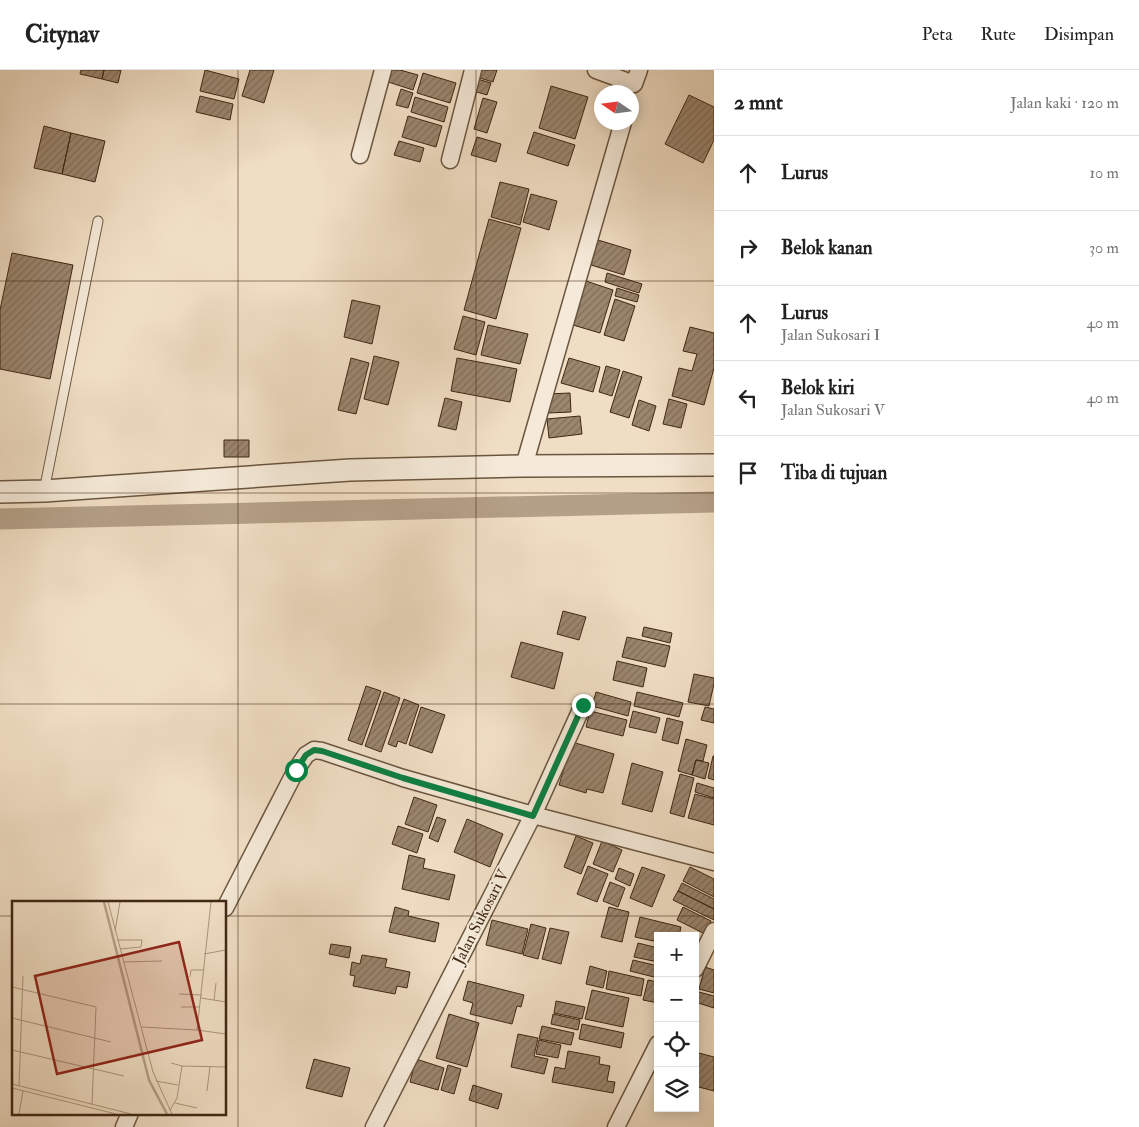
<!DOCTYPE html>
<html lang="id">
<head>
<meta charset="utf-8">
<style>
  :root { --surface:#fff; --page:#f2f2f2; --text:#222; --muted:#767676; --line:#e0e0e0 }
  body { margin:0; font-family:"IM FELL Double Pica",serif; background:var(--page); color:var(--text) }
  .controls { position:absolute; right:15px; bottom:15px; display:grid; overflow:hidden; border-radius:0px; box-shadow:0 2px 12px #0003 }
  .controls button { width:45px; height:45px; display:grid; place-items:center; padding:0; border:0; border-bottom:1px solid var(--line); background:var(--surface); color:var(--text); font:25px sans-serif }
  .compass { position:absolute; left:594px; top:15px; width:45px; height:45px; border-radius:50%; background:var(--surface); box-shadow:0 2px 12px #0003; rotate:283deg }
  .stop { position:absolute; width:15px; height:15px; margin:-11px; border:4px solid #0b8043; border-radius:50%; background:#fff }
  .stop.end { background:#0b8043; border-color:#fff; box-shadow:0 1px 5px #0008 }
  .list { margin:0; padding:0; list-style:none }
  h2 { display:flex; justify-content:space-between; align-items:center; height:65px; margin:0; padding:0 20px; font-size:21px }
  h2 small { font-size:16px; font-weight:400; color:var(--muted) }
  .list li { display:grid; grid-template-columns:32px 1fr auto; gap:15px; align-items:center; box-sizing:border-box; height:75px; padding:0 20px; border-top:1px solid var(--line) }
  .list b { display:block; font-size:19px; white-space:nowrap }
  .list p { margin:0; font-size:16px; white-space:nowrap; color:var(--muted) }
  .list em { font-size:16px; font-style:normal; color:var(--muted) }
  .icon { flex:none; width:28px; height:28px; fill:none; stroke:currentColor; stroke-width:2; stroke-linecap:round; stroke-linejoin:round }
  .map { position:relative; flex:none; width:714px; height:1057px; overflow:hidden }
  header { display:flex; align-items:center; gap:30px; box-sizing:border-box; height:70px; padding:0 25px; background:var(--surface); border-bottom:1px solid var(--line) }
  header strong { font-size:24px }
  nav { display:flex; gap:28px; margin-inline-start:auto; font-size:18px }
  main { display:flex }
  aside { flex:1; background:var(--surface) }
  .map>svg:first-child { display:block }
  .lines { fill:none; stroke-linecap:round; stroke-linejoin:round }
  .canal { stroke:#b4a088; stroke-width:21 }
  .building { fill:url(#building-hatch); stroke:#3f2713 }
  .service-casing { stroke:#6b553f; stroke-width:11 }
  .minor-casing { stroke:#6b553f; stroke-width:19 }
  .tertiary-casing { stroke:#6b553f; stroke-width:24 }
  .service { stroke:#f5ead9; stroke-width:9 }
  .minor { stroke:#f5ead9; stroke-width:16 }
  .tertiary { stroke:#f5ead9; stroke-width:21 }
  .route { stroke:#0b8043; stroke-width:6 }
  .grid { fill:none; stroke:#3f2713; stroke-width:1; stroke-opacity:0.55 }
  .labels { text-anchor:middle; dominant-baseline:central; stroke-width:4.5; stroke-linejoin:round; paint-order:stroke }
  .street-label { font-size:16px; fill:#3f2713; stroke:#f5ead9 }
  .inset-river { fill:none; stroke:#b4a088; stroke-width:2.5 }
  .inset-road { fill:none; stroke:#a9957d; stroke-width:1 }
  .view { fill:#8f2418; fill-opacity:0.15; stroke:#8f2418; stroke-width:2.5 }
  .inset-edge { fill:none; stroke:#3f2713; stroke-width:2.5 }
</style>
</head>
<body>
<header>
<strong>Citynav</strong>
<nav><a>Peta</a><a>Rute</a><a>Disimpan</a></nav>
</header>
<main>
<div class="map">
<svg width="714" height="1057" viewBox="0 0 714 1057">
  <defs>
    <pattern id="building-hatch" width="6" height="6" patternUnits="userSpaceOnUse" patternTransform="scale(1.25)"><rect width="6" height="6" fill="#9b866f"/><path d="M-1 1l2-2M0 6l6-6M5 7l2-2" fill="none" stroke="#806e5a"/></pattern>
  </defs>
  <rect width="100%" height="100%" fill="#f0dec4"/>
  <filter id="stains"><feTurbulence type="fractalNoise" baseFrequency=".004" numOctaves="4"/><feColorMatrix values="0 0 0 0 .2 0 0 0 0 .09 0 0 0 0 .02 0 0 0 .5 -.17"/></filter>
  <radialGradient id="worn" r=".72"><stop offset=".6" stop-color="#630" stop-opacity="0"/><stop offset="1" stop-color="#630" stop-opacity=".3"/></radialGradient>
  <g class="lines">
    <path class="canal" d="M0,449L714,432"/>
  </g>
  <path class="building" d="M81,0H104L102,9L80,4Z
    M104,0H121L118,13L102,9Z
    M205,0L239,9L234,29L200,21Z
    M250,0H274L264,33L242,26Z
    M386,0H400L418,5L413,20L382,10Z
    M475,0H497L493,12L473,6Z
    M423,3L456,13L450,33L417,23Z
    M474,8L491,13L487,25L470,20Z
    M551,16L588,27L575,69L539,58Z
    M401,19L413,23L408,38L396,35Z
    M689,25L714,37V70L703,93L665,74Z
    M200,26L233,34L230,50L196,42Z
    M415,27L448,37L444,52L411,42Z
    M483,28L497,32L487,63L474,59Z
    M408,46L442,56L436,77L402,67Z
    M44,56L71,63L62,104L34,98Z
    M534,62L575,75L568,96L527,83Z
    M71,63L105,71L95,112L62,104Z
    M477,67L501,74L496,92L471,85Z
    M399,71L424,78L420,92L394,85Z
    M500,112L529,119L520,155L491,147Z
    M531,124L557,131L549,160L523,152Z
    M489,149L521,158L496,249L464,240Z
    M598,170L631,180L624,205L591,195Z
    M12,183L73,195L50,309L0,299V240Z
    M607,203L642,214L639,223L605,212Z
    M586,211L613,220L600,263L573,255Z
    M617,218L639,225L637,232L615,226Z
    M615,229L635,236L624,271L604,265Z
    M352,230L380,236L372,274L344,267Z
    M463,246L485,252L476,285L454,279Z
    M488,255L528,264L520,294L481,285Z
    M690,257L714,263V298L704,335L672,326L679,298L692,301L697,284L683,281Z
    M374,286L399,292L388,335L364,329Z
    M351,288L369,293L356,344L338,340Z
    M457,288L517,299L510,332L451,321Z
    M569,288L600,297L593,322L561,313Z
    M606,296L620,300L612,326L599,322Z
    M623,301L642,307L629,348L610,342Z
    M570,323L571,342L548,343L547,324Z
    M445,328L462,332L456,360L438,356Z
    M669,329L687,334L681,358L663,354Z
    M639,330L656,336L649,361L632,355Z
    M580,346L582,364L549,368L547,349Z
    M224,370H249V387H224Z
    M563,541L586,547L579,570L557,564Z
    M644,557L672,563L670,573L642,566Z
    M627,567L670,576L665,597L622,587Z
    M521,572L563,583L554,619L511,607Z
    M617,591L647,598L643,617L613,610Z
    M694,604L714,608V614L709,636L688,632Z
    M366,616L381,621L362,675L348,670Z
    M384,622L400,628L381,682L365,676Z
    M596,622L631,632L628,646L592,636Z
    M637,622L683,633L679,647L634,636Z
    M404,629L419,635L406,674L398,671L396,677L388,674Z
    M421,637L445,645L432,683L409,675Z
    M705,637L714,639V653L701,650Z
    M590,641L627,650L623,666L586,657Z
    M633,641L660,648L656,663L629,657Z
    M667,648L683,652L678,674L662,670Z
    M686,669L707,675L703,691L696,690L692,705L678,701Z
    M572,672L614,684L603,723L587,719L586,723L559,715Z
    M713,686H714V710L708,708Z
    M696,690L709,693L705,709L692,705Z
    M632,693L663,702L652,742L622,734Z
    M680,704L694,708L684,747L670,743Z
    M697,713L714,718V728L695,722Z
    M695,724L714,729V755L688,748Z
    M414,727L437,735L428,762L405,754Z
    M437,747L446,750L438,772L429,768Z
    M467,749L503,764L490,797L454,782Z
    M398,756L423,764L417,783L392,774Z
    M576,766L593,773L581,804L564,797Z
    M602,771L622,780L613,802L593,794Z
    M409,785L425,789L423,798L455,805L449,830L402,819Z
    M588,796L608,804L597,832L577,824Z
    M642,797L665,805L652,837L630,828Z
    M690,797L714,809V827L683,811Z
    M619,798L634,804L630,816L615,809Z
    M610,812L625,818L618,837L603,831Z
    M682,813L714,829V839L678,821Z
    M678,821L714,839V850L673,830Z
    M395,837L409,841L408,846L439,853L435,872L389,862Z
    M609,837L629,842L622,872L601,867Z
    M683,837L711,851L705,864L677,850Z
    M640,847L681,857L679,866H658V872L635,867Z
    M492,850L528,859L522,884L486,875Z
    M531,854L546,858L538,889L523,885Z
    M550,858L569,862L561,894L542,889Z
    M638,873L658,878V892L634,887Z
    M331,874L351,877L349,888L329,884Z
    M362,885L387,889L385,897L410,902L407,918L397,916L395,924L353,916L355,906L350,905L352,892L360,894Z
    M633,890L658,896V908L630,901Z
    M590,896L607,901L603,918L586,914Z
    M705,897L714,900V923L699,919Z
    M609,901L644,909L641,926L606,919Z
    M648,910L658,912V933L643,930Z
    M468,911L524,925L521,937L517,936L512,954L470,944L473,933L463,930Z
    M592,920L629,928L623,957L585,949Z
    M695,921L714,926V938L695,932Z
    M556,931L585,937L582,949L554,943Z
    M449,944L479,953L467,997L436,988Z
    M553,944L580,950L578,960L551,954Z
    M582,954L624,963L621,978L579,969Z
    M542,956L574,963L571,975L539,969Z
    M518,964L538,968L534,986L548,989L544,1004L511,997Z
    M539,970L561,975L558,988L536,984Z
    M568,981L600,987L599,994L610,996L607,1011L615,1012L613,1023L552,1012L555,997L565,999Z
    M695,982L714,987V1021L695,1016Z
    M314,989L350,998L342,1027L306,1018Z
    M416,989L444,998L438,1020L410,1012Z
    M448,995L461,999L454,1024L441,1020Z
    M473,1015L502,1024L498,1039L469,1030Z"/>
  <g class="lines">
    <g class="service-casing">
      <path id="service" d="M44,421L98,151"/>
    </g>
    <g class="minor-casing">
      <path id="minor" d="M596,0L634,14L639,0
        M360,85L383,0
        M450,90L473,0
        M524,396L623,52
        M225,838L296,700L306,685L314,680L322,681L403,708L533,745L714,792
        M695,899L714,861
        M124,1057L130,1043
        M374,1057L533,745L583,635
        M616,1057L658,974"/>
    </g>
    <g class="tertiary-casing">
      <path id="tertiary" d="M0,422L44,421L350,400L524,396L714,395"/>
    </g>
    <use href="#service" class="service"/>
    <use href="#minor" class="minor"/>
    <use href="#tertiary" class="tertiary"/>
  </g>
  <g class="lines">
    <path class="route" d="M296,700L306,685L314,680L322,681L403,708L533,746L583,635"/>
  </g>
  <path class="grid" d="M238,0V1057M476,0V1057M0,211H714M0,423H714M0,634H714M0,846H14M225,846H714"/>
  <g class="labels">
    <g class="street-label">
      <text transform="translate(481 847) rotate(-63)">Jalan Sukosari V</text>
    </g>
  </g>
  <g transform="translate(12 831)">
    <rect width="214" height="214" fill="#f0dec4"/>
    <path class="inset-river" d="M92,1L137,179L155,213"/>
    <path class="inset-road" d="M96,1L141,171L160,213M199,1L185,129L214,133M103,30L108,1M105,39H130L129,46L108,48M192,53L214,49M111,61L150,60M178,76L179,69H191M0,86L84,106L80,203M167,93L190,94M189,97L214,101M202,99L204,82M169,106H188M0,117L99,141M130,126L185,129M0,149L112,175M170,165L214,166M144,180L166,184M0,183L119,213M7,185L11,75M0,187L104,213M195,190L198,165M163,202L185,207M158,209L165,197L170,165L159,162M7,213L11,190"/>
    <path class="view" d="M167,41L190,139L45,173L23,75Z"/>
    <rect width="214" height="214" class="inset-edge"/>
  </g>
  <rect width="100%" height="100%" filter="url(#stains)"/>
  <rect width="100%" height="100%" fill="url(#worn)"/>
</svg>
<div class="controls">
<button>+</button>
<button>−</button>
<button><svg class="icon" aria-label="locate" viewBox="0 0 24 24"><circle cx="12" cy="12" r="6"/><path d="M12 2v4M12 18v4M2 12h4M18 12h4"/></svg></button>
<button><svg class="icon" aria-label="layers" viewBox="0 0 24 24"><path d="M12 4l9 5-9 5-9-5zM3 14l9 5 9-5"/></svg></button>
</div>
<svg class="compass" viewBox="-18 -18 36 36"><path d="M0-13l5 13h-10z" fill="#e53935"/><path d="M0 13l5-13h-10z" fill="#767676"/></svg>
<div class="stop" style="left:296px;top:700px"></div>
<div class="stop end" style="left:583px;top:635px"></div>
</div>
<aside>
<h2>2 mnt<small>Jalan kaki · 120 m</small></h2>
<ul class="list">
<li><svg class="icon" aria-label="ahead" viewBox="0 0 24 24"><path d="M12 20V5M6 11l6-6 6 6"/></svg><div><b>Lurus</b></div><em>10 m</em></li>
<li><svg class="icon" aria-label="right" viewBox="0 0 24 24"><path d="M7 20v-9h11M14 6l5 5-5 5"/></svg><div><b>Belok kanan</b></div><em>30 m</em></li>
<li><svg class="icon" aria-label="ahead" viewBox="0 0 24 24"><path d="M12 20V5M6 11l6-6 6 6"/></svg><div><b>Lurus</b><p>Jalan Sukosari I</p></div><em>40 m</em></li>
<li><svg class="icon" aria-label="left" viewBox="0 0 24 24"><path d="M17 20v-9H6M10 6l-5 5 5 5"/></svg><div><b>Belok kiri</b><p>Jalan Sukosari V</p></div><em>40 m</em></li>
<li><svg class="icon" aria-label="arrive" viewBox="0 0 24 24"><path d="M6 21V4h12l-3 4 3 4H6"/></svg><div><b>Tiba di tujuan</b></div></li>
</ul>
</aside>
</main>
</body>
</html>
